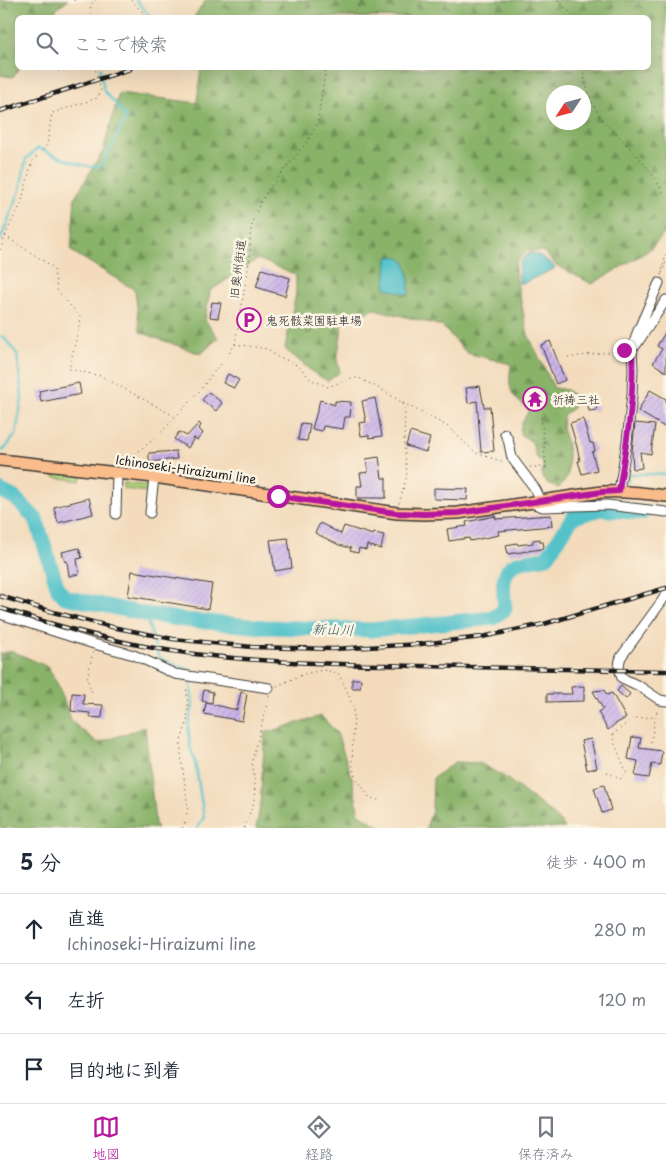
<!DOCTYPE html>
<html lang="ja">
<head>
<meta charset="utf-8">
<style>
  :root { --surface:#fff; --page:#f2f2f3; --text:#1f2937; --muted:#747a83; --line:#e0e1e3; --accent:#b5179e }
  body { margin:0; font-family:"Playpen Sans","Klee One",sans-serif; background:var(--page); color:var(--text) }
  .compass { position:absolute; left:546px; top:85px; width:45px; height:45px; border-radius:50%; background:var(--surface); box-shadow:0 5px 20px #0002; rotate:234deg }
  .stop { position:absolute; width:15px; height:15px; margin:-11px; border:4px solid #b5179e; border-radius:50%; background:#fff }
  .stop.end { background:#b5179e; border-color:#fff; box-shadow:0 1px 5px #0008 }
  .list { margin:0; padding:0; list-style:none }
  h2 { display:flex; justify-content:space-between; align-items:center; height:65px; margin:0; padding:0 20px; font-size:21px }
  h2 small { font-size:16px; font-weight:400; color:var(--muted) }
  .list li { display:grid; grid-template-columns:32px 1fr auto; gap:15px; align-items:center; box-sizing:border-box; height:70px; padding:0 20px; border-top:1px solid var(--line) }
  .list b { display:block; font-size:19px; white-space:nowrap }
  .list p { margin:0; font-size:16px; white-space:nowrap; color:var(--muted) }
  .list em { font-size:16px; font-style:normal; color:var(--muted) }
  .icon { flex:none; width:28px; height:28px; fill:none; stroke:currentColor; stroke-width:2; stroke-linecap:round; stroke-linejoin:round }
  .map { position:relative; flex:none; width:666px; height:828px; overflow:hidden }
  .search { position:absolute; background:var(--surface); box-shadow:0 5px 20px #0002; left:15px; right:15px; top:15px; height:55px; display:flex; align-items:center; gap:12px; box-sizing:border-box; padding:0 18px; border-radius:8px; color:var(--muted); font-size:19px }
  .sheet { height:275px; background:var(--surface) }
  nav { display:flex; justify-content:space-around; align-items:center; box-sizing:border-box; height:70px; border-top:1px solid var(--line); background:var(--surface); font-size:14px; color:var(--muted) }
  nav a { display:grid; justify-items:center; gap:2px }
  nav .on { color:var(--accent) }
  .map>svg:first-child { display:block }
  .grass { fill:url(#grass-tufts); stroke:#64764b }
  .forest { fill:url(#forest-firs); stroke:#536843; fill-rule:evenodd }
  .water { fill:#54c2ca; stroke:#386f73 }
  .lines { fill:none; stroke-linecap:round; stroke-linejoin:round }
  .stream { stroke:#54c2ca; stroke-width:2.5 }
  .river { stroke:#54c2ca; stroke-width:15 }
  .building { fill:url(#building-hatch) }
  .minor-casing { stroke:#3c3934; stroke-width:11 }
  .major-casing { stroke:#3c3934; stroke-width:14 }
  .path { stroke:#3c3934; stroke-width:1; stroke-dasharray:1 4; stroke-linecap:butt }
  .minor { stroke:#fff; stroke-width:9 }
  .major { stroke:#fabc8b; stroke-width:11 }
  .rail-casing { stroke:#1c1c1c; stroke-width:4.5 }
  .rail { stroke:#fcf5e5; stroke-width:2.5; stroke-dasharray:8; stroke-linecap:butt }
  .route { stroke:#b5179e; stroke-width:6 }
  .labels { text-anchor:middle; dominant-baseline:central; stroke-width:5; stroke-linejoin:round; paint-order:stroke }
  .street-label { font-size:12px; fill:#1c1c1c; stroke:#fcf5e5 }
  .poi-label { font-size:12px; fill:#1c1c1c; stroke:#fcf5e5; text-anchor:start }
  .water-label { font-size:14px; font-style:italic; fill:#325e62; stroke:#fcf5e5 }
</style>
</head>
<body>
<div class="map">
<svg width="666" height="828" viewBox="0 0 666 828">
  <defs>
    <pattern id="grass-tufts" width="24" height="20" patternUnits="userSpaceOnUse" patternTransform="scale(1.25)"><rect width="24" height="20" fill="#add17a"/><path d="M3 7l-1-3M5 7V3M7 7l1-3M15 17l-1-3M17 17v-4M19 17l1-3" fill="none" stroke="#94b369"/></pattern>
    <pattern id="forest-firs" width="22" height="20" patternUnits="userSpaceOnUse" patternTransform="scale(1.25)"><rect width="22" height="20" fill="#8ab36a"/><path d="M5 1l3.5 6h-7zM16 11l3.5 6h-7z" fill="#709156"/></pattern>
    <pattern id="building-hatch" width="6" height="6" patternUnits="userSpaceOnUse" patternTransform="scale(1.25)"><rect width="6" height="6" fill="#cab3ea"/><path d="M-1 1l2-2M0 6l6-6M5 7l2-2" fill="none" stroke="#ad99c8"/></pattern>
  </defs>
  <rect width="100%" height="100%" fill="#fcf5e5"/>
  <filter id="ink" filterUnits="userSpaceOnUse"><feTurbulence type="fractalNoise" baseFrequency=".02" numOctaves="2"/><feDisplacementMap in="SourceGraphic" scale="10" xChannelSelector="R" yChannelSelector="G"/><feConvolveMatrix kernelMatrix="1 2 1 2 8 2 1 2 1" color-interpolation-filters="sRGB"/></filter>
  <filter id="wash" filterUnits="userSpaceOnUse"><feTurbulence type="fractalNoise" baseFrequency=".0096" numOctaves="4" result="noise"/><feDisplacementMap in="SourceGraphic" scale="20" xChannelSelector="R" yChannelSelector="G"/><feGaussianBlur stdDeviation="1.12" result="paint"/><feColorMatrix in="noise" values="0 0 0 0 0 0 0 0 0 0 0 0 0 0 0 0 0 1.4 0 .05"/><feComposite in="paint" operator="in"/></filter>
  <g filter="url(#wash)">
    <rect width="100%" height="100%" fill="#f3dbbc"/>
    <path class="grass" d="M54,471L81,474L80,481L54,477Z
      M124,483L149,486L148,492L124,489Z"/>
    <path class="forest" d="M0,0H68L57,8L52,17L18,18V68H19L13,77L0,75Z
      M206,0H666V232L648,251L592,284L556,265L543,251H527L516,262L515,271L518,288L528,335L554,388L567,390L577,399L573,408L563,415L562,428L568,447V475L564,482L558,488L547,484L542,476L543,463L536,457L532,442L520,434L521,425L529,410C509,394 508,390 511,364L467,353L442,326L375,309L343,321L337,360L340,372L328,381L314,373L285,349L296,293V275L258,259L210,291L205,320L218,338L201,354L140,332L135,290L71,251L75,197L103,151L119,93L197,103L201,68H648V18L194,17ZM554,92H584V122H554Z
      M12,651L48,667L58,685L72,722L98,743L145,727L155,824L157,828H0V654Z
      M321,716L337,733L352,778L359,814L382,828H256L260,807L265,733Z
      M455,762L479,763L503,776L554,815L565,828H426L432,811L433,778Z"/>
    <path class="water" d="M531,253L539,255L554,266V269L523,283H519C519,269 516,259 531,253Z
      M393,256C396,257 399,257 401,258C410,265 409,284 409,294H406L385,288L387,258Z"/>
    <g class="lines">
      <path class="stream" d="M136,0L152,18
        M0,241L20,190L26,159L38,148C53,154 89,172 102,165L126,118L120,109L104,91L100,68
        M0,336L5,339L17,354L22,398L16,434L4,450H0
        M627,490L628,474H666
        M145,614L159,658L192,671V674
        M192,679L191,688L193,706L188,726L190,746L195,762L204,817L197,828"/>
      <path class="river" d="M0,490L15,498L36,519L58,589L65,597L145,614L185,620L264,627L371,630L493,618L505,609C504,594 499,572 515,564C519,561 541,559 547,557L573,517L601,509L642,513"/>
    </g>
    <g id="blocks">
      <path class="building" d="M262,269L290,278L285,296L256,287Z
        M212,302L221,303L218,318L210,317Z
        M666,331V372L653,363L662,349L657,346Z
        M550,341L565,380L556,384L541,345Z
        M228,374L239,380L234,388L223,383Z
        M79,383L81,394L41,402L39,391Z
        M480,386L484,407H490L494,451L481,452L477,401L468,403L466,388Z
        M650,390L666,399V428L638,411Z
        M209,392L222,403L216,411L202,400Z
        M375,398L382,436L369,438V435L361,436L359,423L366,422L362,401Z
        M595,399L597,410L589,411L587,400Z
        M320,400L335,405V401L351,402L350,417H345L343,429L323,426L322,431L312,429Z
        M583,419L590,443H593L595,451L592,452L597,470L582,474L578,461H580L577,447L570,423Z
        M199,423L201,425L199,429L203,433L197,440L194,438L188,448L174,439L179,432L187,436Z
        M301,423L310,424L307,441L298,440Z
        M635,423L655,425L651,454L640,452L642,468L633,469L632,452Z
        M410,432L430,438L426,452L406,446Z
        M176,451L177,459L149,462V453Z
        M379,457L382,478H386V498H357V486H362L360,473L368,472L366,459Z
        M434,488L468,489L467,500L434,499Z
        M89,498L93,514L58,523L54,507Z
        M551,515L552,526L498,531L499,535L470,541L469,538L449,541L447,529L467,526L466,522L495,516L496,519Z
        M320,523L341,534L344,526L373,535L374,533L384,535L381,549L367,545L366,550L359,548L358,553L350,551L351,548L339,545L315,533Z
        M288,538L292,568L275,571L270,540Z
        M540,539V542H543L544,547L541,549L508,554L506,545L517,543L518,545L533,543V540Z
        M79,548L82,558L77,559L79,574L69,576L67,561L65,562L62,552Z
        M132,571L212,584L208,609L128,596Z
        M352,679H361L360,688H352Z
        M584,686V701L547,702V694H572L571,687Z
        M621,686L630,694L626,699L617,691Z
        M204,690L213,692L212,703L202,701Z
        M604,690L607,695L612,693L626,718L615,724L608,730L598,712L603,709L593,691Z
        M241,692L247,694L242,721L204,714L206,703L237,710Z
        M72,693L84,694L83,704L103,705L102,718L90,717V713L71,711Z
        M632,737L641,738L639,748L662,751L660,765L652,764L649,778L635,776L638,761L628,759Z
        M591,739L597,768L587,770L581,741Z
        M604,785L611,810L602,813L594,788Z"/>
    </g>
  </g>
  <g filter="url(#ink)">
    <use href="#blocks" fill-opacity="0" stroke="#3c3934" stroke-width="1"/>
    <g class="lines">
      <g class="minor-casing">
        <path id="minor" d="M636,345L666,300
          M505,434L508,439L512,458L536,490L541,501
          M619,491L627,441L632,395L633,368L632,351L637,333L659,283
          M531,503L543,507L607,505L666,512
          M150,513L154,477
          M116,514L117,473
          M666,594L662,601L621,657C618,665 619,670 622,678L639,686L660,700L666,701
          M0,614L94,644L134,655L175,674L269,688"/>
      </g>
      <g class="major-casing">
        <path id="major" d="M0,460L154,477L397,513L424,514L458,513L602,492C624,491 645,493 666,496"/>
      </g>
      <path class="path" d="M74,0L76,3
        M131,0L148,18
        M558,0L575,18
        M89,18L91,4L96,0
        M349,18L363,0
        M583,68C585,85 591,103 601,118C605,123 610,128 615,132C633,152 657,174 666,200
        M58,71L68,68
        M5,236L50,265L54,270L57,290L81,318L69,369L101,376L174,416
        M0,250L8,229L21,204L32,162L47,145L52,113L97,98L101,91L95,68
        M662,273L666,262
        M661,275L666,254
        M235,344L268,349L277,357L289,361L300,367L310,379L328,387L352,378H359L384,391L403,403L405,413L404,442L407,475L399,504
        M568,357H572L624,350
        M403,403L447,426L476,453L504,462
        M122,463L157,437L202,388L212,374L225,360L235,344L250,257V236L253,220L260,203L268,190L307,142L317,125L326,68
        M530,467H546L541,415
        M93,652L87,679L93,695
        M277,686L304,674L323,670L338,673L346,688L354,710L352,763L355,776L369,797L380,801
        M651,742L655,717L658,708
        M607,772L621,779L627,774L613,739V734L634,718L655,717
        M182,828L185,824L188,807L181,756V741L187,722L188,706L186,686
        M244,828L254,802L255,782L252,761L269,696"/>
      <use href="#minor" class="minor"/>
      <use href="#major" class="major"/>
      <g class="rail-casing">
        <path id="rail" d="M0,111L130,69
          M0,596L53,612L112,627L173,639L252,647L333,649L421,644L482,637L544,624L666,588
          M0,608C56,626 113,642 172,651C254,663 338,664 421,666C502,668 584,669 666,671"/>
      </g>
      <use href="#rail" class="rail"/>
    </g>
  </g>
  <g class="lines" filter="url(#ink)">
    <path class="route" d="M278,496L396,513L424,514L458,513L602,492L619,491C626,445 635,398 632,351L624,350"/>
  </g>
  <defs>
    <g id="parking-ring" transform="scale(1.25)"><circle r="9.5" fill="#fcf5e5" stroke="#b5179e" stroke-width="1.5"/><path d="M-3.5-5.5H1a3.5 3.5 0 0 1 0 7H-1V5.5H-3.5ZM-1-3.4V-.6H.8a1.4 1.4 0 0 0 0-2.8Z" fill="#b5179e"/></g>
    <g id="temple-ring" transform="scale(1.25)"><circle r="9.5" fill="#fcf5e5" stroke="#b5179e" stroke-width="1.5"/><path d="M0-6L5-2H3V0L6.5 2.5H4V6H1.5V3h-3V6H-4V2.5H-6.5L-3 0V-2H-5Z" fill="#b5179e"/></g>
  </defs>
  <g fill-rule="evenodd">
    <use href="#parking-ring" x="249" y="320"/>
    <use href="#temple-ring" x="535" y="399"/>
  </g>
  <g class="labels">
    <g class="street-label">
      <text transform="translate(237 269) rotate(-83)">旧奥州街道</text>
      <text transform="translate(186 469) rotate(8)">Ichinoseki-Hiraizumi line</text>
    </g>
    <g class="poi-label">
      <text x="266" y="320">鬼死骸菜園駐車場</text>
      <text x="552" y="399">祈祷三社</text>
    </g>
    <g class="water-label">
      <text transform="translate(333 629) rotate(2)">新山川</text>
    </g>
  </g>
</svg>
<svg class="compass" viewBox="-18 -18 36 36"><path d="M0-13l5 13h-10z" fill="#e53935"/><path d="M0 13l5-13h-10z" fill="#747a83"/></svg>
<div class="stop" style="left:278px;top:496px"></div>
<div class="stop end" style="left:624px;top:350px"></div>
<div class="search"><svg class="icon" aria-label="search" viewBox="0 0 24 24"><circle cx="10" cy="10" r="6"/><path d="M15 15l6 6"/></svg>ここで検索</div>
</div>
<section class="sheet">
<h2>5 分<small>徒歩 · 400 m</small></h2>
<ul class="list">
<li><svg class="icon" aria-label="ahead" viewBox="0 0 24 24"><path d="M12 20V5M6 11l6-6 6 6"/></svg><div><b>直進</b><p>Ichinoseki-Hiraizumi line</p></div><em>280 m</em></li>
<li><svg class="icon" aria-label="left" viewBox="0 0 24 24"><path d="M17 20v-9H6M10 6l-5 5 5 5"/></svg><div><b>左折</b></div><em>120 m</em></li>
<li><svg class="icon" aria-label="arrive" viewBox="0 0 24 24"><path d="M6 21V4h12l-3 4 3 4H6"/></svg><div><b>目的地に到着</b></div></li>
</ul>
</section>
<nav>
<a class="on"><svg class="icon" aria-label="map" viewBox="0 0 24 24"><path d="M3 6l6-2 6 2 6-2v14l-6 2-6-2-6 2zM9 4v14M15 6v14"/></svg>地図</a>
<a><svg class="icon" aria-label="directions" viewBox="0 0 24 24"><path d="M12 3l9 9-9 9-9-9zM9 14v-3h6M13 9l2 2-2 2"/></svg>経路</a>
<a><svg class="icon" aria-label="saved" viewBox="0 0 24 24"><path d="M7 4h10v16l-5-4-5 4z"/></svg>保存済み</a>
</nav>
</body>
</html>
